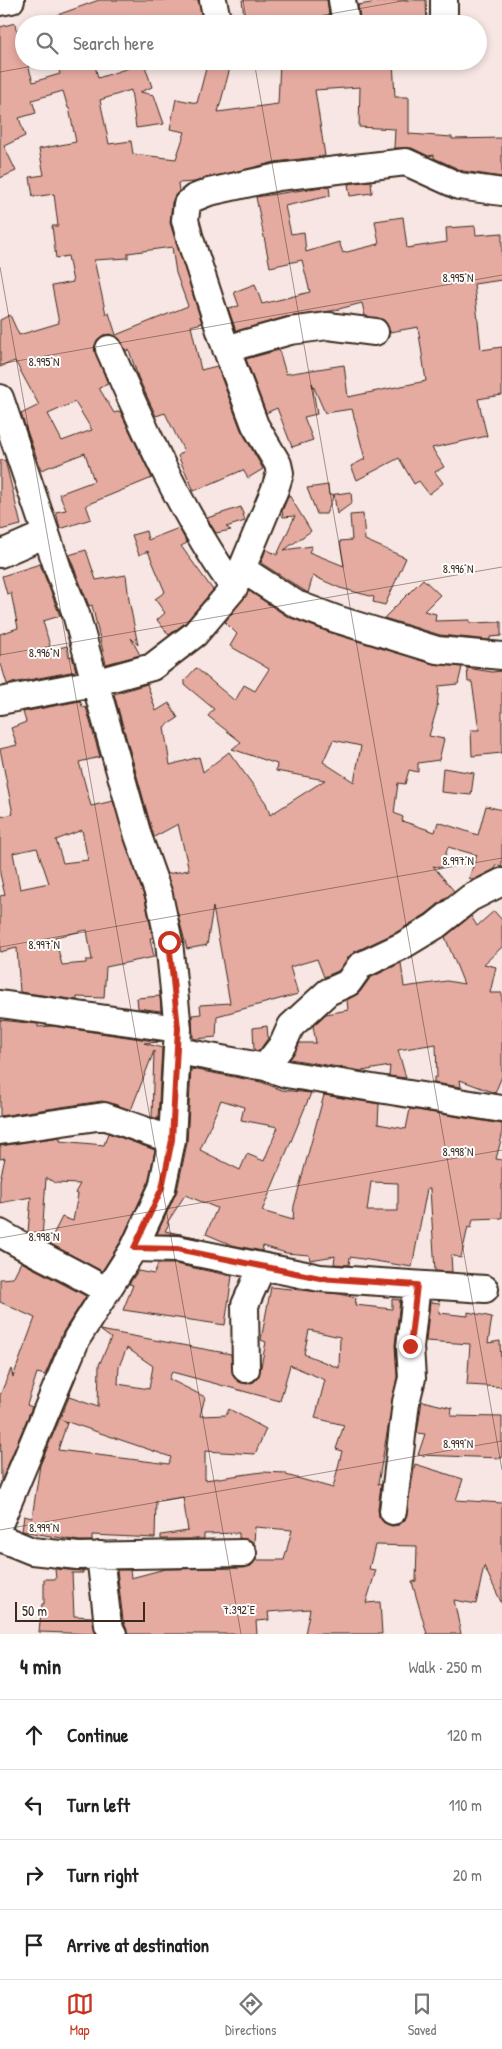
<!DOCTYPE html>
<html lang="en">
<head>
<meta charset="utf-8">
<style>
  :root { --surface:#fff; --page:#f6f6f6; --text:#222; --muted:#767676; --line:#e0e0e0; --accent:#c8321e }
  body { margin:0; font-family:"Patrick Hand",sans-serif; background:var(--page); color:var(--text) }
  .scale { position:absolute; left:15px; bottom:12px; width:130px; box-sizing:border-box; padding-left:5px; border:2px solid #3b2a1e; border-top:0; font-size:14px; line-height:18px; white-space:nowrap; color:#3b2a1e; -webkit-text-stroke:4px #fff; paint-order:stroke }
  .stop { position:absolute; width:15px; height:15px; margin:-11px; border:4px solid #c8321e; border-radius:50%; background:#fff }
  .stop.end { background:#c8321e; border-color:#fff; box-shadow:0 1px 5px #0008 }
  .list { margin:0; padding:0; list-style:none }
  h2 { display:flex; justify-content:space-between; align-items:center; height:65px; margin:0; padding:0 20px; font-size:21px }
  h2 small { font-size:16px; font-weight:400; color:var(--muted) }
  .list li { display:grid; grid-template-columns:32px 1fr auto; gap:15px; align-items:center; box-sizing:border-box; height:70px; padding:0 20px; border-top:1px solid var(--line) }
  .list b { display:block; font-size:19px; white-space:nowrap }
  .list em { font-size:16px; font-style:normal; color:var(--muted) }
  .icon { flex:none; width:28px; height:28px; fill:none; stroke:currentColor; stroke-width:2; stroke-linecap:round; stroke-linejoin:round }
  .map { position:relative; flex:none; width:502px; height:1634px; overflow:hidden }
  .search { position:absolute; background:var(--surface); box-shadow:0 2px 8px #0003; left:15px; right:15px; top:15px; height:55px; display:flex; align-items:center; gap:12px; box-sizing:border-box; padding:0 18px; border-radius:28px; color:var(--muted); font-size:19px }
  .sheet { height:345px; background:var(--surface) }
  nav { display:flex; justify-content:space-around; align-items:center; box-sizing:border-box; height:70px; border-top:1px solid var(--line); background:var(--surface); font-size:14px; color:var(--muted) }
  nav a { display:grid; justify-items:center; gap:2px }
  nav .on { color:var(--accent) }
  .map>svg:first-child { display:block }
  .building { fill:#e5aba1; stroke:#3b2a1e; fill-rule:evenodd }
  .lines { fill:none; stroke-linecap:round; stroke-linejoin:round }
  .minor-casing { stroke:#3b2a1e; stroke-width:30 }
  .minor { stroke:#fff; stroke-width:26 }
  .route { stroke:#c8321e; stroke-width:6 }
  .ticks { fill:none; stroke:#3b2a1e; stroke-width:1; stroke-opacity:0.45 }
  .ticks-label { font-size:12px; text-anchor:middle; fill:#3b2a1e; stroke:#fff; stroke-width:4; stroke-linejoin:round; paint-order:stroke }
</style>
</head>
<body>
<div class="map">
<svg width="502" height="1634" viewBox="0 0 502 1634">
  <rect width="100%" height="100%" fill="#f7e6e3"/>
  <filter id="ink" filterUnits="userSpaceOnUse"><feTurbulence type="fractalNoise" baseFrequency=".02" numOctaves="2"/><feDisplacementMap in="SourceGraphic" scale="10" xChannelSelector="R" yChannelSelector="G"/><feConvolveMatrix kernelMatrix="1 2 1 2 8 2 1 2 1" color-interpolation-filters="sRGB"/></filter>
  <g filter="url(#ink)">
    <path class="building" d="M99,0H198L203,24H39L38,22Z
      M242,0H327L329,16L307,19L308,22L297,24H290V20L245,24Z
      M391,0H426L427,24H361L358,5Z
      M15,23L16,30L24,27V61H27L33,82L60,74L57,61H94L98,78L144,63L152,87L140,92L154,95L164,124L136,128L131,90L100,100L109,144L131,141L133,154L176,159L185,132L170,129L176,99L197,103L208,61L230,68L218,112L278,104L280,61H393L395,97H409V134L452,137V139L502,138V177L463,171L434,158V155L428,156L412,148H394L395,129L359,127L360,87L315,90L325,156L275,162L195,182L178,183L179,191L172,202L170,223L202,323L191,326L201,370L217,366L241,430L263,469L248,478L243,470L194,491L178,456L184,451L165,413L156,416L138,377L129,350L126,351L117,337L111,334L103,335L97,340L94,348L108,384L99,388L114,413L120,411L152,478L86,505L91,519L60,529L56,512L66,510L59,494L94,481L85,453L41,470L21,414L39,405L15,361L0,367V320L10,315L19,335L59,323L52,286L73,282L68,256L56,258L52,226H58L54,194L33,197L30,177L44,175L39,149L76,142L69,108H68L63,91L32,100L36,113L19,118L25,136L4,146L16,171L0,178V27ZM172,247L176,273L188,306L116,335L109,313L106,314L94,260L128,258V253ZM75,402L92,430L62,441L48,414Z
      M371,181L372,193L350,196L348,184Z
      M329,186L330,196L285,206L291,234L304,232L306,252L339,242L343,253L379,244L375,221L403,217L407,248L447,242L446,228L475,226L476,235L502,233V280L474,284L481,350L502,347V395L478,399L487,436L432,448L444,467L435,472L443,483L429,494L419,481L414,484L399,458L357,480L351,466L365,459L352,409L325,413L312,383L317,414L304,417L313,440L292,447L277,408L266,413L246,359L279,350L286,374L344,365L348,397L426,381L418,327L390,332L384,320L365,316L362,303L331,311L286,317L236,331L228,308L239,306L234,292L255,284L262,304L310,292L302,260L270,267L256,197Z
      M5,460L21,525L0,530V461Z
      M328,485L329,495L351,492L352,503L337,514L334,495L326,514H317L307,488Z
      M289,495L311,531L284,550L312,546L309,552L344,566L340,541L352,540L350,515L363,514L365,540L406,558L385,605L373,602L374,597L340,588L313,576L308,593L261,563L266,549L277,555L295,516L283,517L282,511Z
      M241,507L245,521L226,527L231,530L216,533L207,518Z
      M179,528L187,543L181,546L213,590L185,623L169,635L157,620L165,613L155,599L165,592L148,551L139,555L132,535L146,531L148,540Z
      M86,550L96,580L126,575L129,600L138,645L131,638L140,655L106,664L92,605L89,606L69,555Z
      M40,564L60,616L43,621L51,650L67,646L69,657L72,656L76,671L7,684L0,661V634L18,628L11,593L7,594L2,576Z
      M423,579L440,595L424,611L436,614L435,621L470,620V623L501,622V636L490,637V640L440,635L384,618Z
      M249,591L288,617L331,633L433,664L462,667L458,684L439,686L437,708L429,736L444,739L439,760L418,763V772L409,770L405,784L398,783L394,813L403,817L402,821L435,832L438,822L478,835L486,806L502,810V867L496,865L495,869L473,880L469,878L477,855L448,847L441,868L433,866L454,891L426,914L395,933L354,952L338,971L324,977L317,959L290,967L298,994L217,1016L216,1037L196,1039L193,1038L192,1015L201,1014L200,1005L230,1003L213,907L207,945L187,949L167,874L189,870L178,824L154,837L114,694L147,684L156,711L169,703L178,718L164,727L170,765L199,757L203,772L229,752L266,803L270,815L325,780L276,771L277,764L232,749L241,742L208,716L214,709L185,685V680L196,668L235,701L244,685L255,691L269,669L230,646L237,634L225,622ZM333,740L361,746L354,782L323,762Z
      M467,668L492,672L502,671V753L472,756L471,730H479L472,682H468Z
      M80,701L83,708L86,707L100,757L79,762L91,806L113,801L145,899L153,938H150L154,957L106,967L104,998L77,997V1000L20,992L17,948L0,952V896L5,895L0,874V817L13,814L0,749L17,745L11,728L26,722L23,712ZM82,830L88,860L63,863L56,840ZM37,848L49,883L20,889L13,853ZM87,930L92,960H86V963L62,965L55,937Z
      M443,768L474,773L471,795L441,792Z
      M494,911L502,920V947L484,964L496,967L490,993H502V1076L495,1093L460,1080L461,1087L434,1083V1077H437L436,1044L398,1050L406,1078L389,1076L390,1066L362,1071L290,1059L300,1043H316L313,1026L326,1014L348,1010L347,1000L360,992L370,978L401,963L404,987L447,981L464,984L445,937L471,916L477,926Z
      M160,996L161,1011L138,1008L137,998Z
      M0,1020L38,1024V1027L52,1026L161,1042L144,1043L162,1048L158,1119L152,1117L154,1051L131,1110L102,1101L0,1116Z
      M267,1026L268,1038L259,1051L254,1050L253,1028Z
      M191,1069L261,1082L282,1090L311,1093L262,1211L293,1220L294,1206L324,1095L379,1104L378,1124L406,1129L410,1109L502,1124V1136L496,1159L502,1160V1218L473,1219L471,1228L468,1227L461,1258L451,1255L452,1272L435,1271L430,1189H427L412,1267L350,1257L349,1265L334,1264L335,1256L310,1260L309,1255L286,1253L263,1246L262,1251L232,1245L206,1234L217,1208L185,1195L167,1223L169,1224L165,1231L205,1239L180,1234H157L177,1191L187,1143ZM221,1100L244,1107L241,1120L278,1127L264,1161L247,1154L240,1170L200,1150ZM371,1182L398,1183V1211H367Z
      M108,1133L155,1150L148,1183L121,1241L102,1271L49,1243L62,1217L73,1221L78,1194L75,1193L80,1184L56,1183L46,1178L42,1239L28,1232L31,1197L0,1203V1180L5,1158L0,1159V1146L60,1137V1141L104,1145Z
      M21,1262L86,1296L63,1332L45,1375L37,1373L27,1405L32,1407L1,1482L0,1395L11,1369L13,1377L35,1318L0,1302V1279L13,1278Z
      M158,1264H175L232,1276L225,1325L123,1310L133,1285L129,1284L138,1271L154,1274Z
      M271,1287L340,1294L356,1298L355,1305L392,1309V1299L400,1300L395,1345L397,1377L378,1484L381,1485L378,1509L379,1517L384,1523L392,1526L399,1525L405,1520L415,1464L463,1479L456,1500L502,1503V1604L484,1566L476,1604L454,1600L461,1634H427L412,1582L416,1581L417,1546L375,1545L369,1569L376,1570L366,1603L380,1602L382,1634H305L310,1609L268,1612L269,1620L256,1621L257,1634H128L123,1620L117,1570H130L131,1578L165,1569L243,1568L251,1566L256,1560H284L292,1530L255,1527L254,1544L250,1540L239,1538V1533L204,1534V1539H161V1535L188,1531L183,1497L156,1501L155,1538L92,1535V1541H79L22,1531L24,1516L32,1518L40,1465L69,1397L98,1407L99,1365L111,1338L100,1330L231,1354L233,1376L239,1382L247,1384L254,1382L259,1376L266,1342L261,1340ZM309,1330L340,1337L339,1368L304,1354ZM127,1348L153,1366L149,1389L118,1384L119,1366ZM290,1365L325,1380L315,1418L344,1425L336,1449L342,1451L333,1488L286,1475V1473L262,1472L205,1480V1451L255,1454L266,1429L229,1409L226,1415L200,1416L205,1397L169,1379L172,1372L280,1401ZM62,1420L171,1457L169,1464L58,1450L67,1423Z
      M430,1302L440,1303L439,1313L468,1316V1312L492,1317L488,1343L500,1341L502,1387L467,1385L470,1344L426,1341Z
      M422,1401L452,1408L451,1416L502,1417V1458L418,1455L425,1434L417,1433Z
      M55,1569L83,1571V1573H72L74,1616L92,1617L96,1634L39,1632L42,1604H44V1579H56Z"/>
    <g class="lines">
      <g class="minor-casing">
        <path id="minor" d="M213,0L218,24
          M342,0L346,24
          M0,2L11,0
          M442,24L444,17V0
          M109,349C145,431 182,515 234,588
          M226,349L290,331L328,326L375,332
          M0,398L58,569L76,614L138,836L159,895L169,942L178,1029L172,1140L162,1188L134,1248L77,1338L0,1522
          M0,554L46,534
          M242,569L296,604L336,619L437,650L502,656
          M0,701L94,683L152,667L195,634L234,588L275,489L280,473L278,464L255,425L223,340L190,239L185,220L187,204L194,198L209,192L278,177L406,162L459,186L502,192
          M0,1004L178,1029
          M178,1051L265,1067L286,1074L502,1109
          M265,1067L283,1044L291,1026L328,992L348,983L360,966L402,946L435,926L470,898L502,882
          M0,1131L104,1116L172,1140
          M0,1233C35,1254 72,1270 107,1291
          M134,1248L177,1249L320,1278L485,1289
          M246,1369L245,1305L262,1267
          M393,1511L406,1402L412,1378L410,1347L417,1285
          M0,1538L32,1551L78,1556L243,1553
          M100,1555L108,1625L113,1634"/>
      </g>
      <use href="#minor" class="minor"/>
    </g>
  </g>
  <g class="lines" filter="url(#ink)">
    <path class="route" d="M169,942L178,1028L172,1140L162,1188L134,1248L177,1249L320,1278L417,1285L410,1346"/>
  </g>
  <path class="ticks" d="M243,0L247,24M273,24L408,0M254,61L502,1470M0,72L61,61M0,267L241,1634M0,364L502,275M0,655L502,567M0,947L502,858M0,1238L502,1150M0,1530L502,1441"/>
  <g class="ticks-label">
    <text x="458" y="282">8.995°N</text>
    <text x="44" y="366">8.995°N</text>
    <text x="458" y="573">8.996°N</text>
    <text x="44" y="657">8.996°N</text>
    <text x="458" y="865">8.997°N</text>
    <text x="44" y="949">8.997°N</text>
    <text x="458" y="1156">8.998°N</text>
    <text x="44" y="1241">8.998°N</text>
    <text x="458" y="1448">8.999°N</text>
    <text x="44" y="1532">8.999°N</text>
    <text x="239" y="1614">7.392°E</text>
  </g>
</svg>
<div class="scale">50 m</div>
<div class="stop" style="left:169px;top:942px"></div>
<div class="stop end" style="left:410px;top:1346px"></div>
<div class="search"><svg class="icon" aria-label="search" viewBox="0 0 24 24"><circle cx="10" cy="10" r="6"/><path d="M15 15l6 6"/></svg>Search here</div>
</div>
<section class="sheet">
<h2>4 min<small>Walk · 250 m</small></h2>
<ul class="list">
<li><svg class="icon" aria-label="ahead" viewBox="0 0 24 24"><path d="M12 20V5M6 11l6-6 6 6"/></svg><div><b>Continue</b></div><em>120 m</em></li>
<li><svg class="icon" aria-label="left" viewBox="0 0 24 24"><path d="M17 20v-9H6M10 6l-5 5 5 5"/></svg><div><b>Turn left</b></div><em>110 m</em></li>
<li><svg class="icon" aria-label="right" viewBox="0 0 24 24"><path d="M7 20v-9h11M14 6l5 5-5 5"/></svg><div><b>Turn right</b></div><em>20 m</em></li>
<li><svg class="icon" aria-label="arrive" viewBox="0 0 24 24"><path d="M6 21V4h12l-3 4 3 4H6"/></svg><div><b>Arrive at destination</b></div></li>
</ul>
</section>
<nav>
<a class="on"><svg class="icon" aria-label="map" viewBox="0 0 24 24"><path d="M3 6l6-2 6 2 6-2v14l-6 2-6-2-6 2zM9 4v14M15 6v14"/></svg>Map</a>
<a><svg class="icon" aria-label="directions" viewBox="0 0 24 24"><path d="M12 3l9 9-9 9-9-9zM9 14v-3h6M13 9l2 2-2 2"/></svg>Directions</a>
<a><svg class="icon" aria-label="saved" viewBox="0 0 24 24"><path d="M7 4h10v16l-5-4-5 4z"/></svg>Saved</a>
</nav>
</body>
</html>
